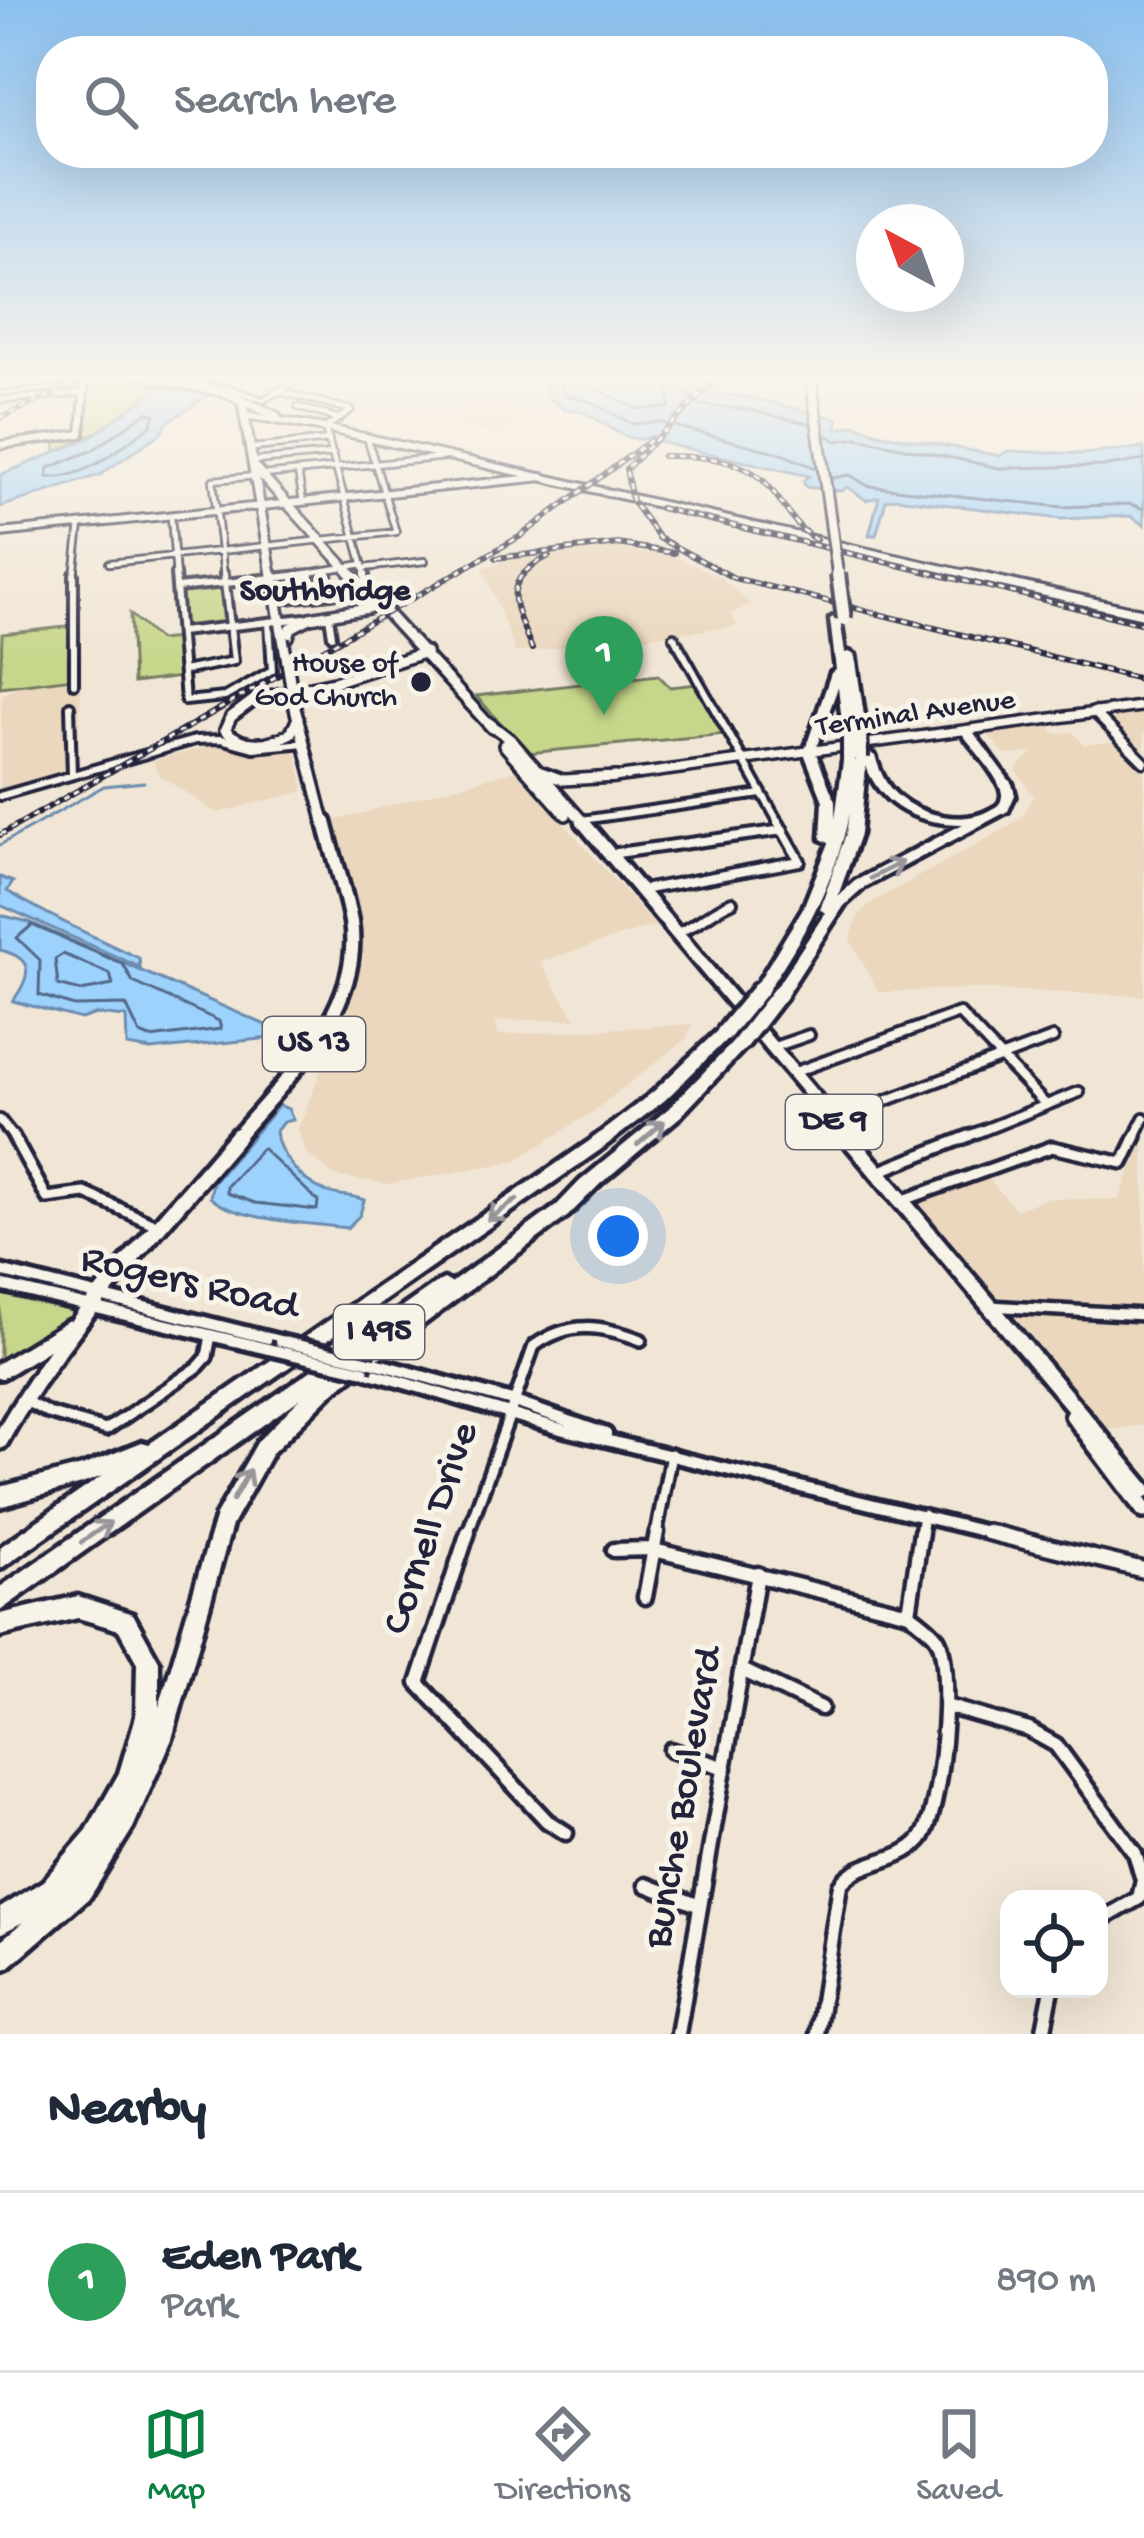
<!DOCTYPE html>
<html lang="en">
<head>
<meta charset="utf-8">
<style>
  :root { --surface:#fff; --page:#f6f6f7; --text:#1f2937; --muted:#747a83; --line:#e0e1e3; --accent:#0b8043 }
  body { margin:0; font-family:"Gochi Hand",sans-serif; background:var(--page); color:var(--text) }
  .controls { position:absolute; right:36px; bottom:36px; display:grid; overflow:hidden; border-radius:24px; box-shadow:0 12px 48px #0002 }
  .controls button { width:108px; height:108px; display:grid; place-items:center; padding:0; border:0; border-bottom:3px solid var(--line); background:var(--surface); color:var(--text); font:60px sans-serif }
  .compass { position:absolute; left:856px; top:204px; width:108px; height:108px; border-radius:50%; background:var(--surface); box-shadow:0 12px 48px #0002; rotate:319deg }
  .you { position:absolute; left:618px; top:1236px; width:42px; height:42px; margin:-30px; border:9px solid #fff; border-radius:50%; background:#1a73e8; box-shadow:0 0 0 18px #1a73e833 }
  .badge { display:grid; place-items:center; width:78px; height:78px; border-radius:50%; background:var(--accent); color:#fff; font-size:39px; font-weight:700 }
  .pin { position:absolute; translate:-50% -99px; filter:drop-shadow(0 3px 6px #0008) }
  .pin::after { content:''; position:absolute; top:63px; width:42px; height:36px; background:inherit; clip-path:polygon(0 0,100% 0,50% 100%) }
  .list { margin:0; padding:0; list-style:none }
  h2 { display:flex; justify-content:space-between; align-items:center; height:156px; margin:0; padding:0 48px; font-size:51px }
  h2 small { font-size:39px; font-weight:400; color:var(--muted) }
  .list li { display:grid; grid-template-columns:78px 1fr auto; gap:36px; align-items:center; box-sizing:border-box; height:180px; padding:0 48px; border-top:3px solid var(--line) }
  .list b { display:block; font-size:45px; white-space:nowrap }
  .list p { margin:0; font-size:39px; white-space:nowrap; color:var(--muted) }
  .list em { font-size:39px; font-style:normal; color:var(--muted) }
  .icon { flex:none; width:66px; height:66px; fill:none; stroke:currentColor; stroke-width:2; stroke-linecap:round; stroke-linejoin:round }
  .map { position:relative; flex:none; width:1144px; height:2034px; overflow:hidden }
  .search { position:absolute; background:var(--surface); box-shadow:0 12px 48px #0002; left:36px; right:36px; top:36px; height:132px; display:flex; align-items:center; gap:30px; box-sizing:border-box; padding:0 42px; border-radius:48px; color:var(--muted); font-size:45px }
  .sheet { height:336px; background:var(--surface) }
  nav { display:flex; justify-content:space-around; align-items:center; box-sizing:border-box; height:168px; border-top:3px solid var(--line); background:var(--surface); font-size:33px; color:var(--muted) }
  nav a { display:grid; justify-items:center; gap:6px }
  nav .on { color:var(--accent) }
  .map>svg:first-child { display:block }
  .built { fill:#ead7be }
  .green { fill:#c6d68a; stroke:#747c62; stroke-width:3 }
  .water { fill:#9dd2fc; stroke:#6c8caf; stroke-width:3 }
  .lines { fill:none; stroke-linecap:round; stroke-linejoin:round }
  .shore { stroke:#536888; stroke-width:3 }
  .stream { stroke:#6c8caf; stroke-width:3 }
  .minor-far4-casing { stroke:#22223b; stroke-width:10 }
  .minor-far3-casing { stroke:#22223b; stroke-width:14 }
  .minor-far2-casing { stroke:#22223b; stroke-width:16 }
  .minor-far1-casing { stroke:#22223b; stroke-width:18 }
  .minor-casing { stroke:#22223b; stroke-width:21 }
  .tertiary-far3-casing { stroke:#22223b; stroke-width:12 }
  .tertiary-far2-casing { stroke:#22223b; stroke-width:15 }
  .tertiary-far1-casing { stroke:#22223b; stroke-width:20 }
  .tertiary-casing { stroke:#22223b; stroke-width:22 }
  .secondary-far1-casing { stroke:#22223b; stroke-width:12 }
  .secondary-casing { stroke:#22223b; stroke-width:15 }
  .primary-far3-casing { stroke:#22223b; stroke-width:14 }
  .primary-far2-casing { stroke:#22223b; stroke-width:16 }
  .primary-far1-casing { stroke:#22223b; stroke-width:21 }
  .primary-casing { stroke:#22223b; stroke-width:24 }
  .motorway-casing { stroke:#22223b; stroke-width:9 }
  .minor-far4 { stroke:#f7f3e8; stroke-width:4.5 }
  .minor-far3 { stroke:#f7f3e8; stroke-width:6 }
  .minor-far2 { stroke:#f7f3e8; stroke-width:8 }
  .minor-far1 { stroke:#f7f3e8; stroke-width:9 }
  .minor { stroke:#f7f3e8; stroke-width:12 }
  .tertiary-far3 { stroke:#f7f3e8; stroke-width:6 }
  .tertiary-far2 { stroke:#f7f3e8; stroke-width:8 }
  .tertiary-far1 { stroke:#f7f3e8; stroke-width:10 }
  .tertiary { stroke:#f7f3e8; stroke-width:14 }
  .secondary-far1 { stroke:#f7f3e8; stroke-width:6 }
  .secondary { stroke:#f7f3e8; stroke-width:8 }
  .primary-far3 { stroke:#f7f3e8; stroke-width:8 }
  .primary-far2 { stroke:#f7f3e8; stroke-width:9 }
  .primary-far1 { stroke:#f7f3e8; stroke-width:12 }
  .primary { stroke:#f7f3e8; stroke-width:15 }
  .motorway { fill:#f7f3e8; fill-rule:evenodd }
  .rail-casing { stroke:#22223b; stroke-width:6 }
  .rail { stroke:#f7f3e8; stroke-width:3; stroke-dasharray:6; stroke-linecap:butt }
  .tertiary-bridge-casing { stroke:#22223b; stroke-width:20; stroke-linecap:butt }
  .primary-bridge-casing { stroke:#22223b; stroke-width:16; stroke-linecap:butt }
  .motorway-bridge-far2-casing { stroke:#22223b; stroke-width:15; stroke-linecap:butt }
  .motorway-bridge-far1-casing { stroke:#22223b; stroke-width:20; stroke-linecap:butt }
  .motorway-bridge-casing { stroke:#22223b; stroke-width:24; stroke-linecap:butt }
  .tertiary-bridge { stroke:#f7f3e8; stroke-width:10 }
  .primary-bridge { stroke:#f7f3e8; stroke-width:9 }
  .motorway-bridge-far2 { stroke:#f7f3e8; stroke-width:9 }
  .motorway-bridge-far1 { stroke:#f7f3e8; stroke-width:12 }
  .motorway-bridge { stroke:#f7f3e8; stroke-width:15 }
  .oneway { stroke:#97959a }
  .poi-dot { fill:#22223b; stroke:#f7f3e8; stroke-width:4.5 }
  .labels { text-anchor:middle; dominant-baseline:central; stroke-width:10; stroke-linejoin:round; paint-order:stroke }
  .far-poi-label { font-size:30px; fill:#22223b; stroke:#f7f3e8; text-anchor:end }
  .far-street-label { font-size:30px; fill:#22223b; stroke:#f7f3e8 }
  .far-neighbourhood-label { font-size:33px; font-weight:bold; fill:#22223b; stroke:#f7f3e8 }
  .shield { fill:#f7f3e8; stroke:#62616f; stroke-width:3 }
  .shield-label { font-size:33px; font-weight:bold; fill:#22223b }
  .near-street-label { font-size:42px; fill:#22223b; stroke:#f7f3e8 }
</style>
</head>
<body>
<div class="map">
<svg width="1144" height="2034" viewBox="0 0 1144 2034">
  <rect width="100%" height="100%" fill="#f1e6d5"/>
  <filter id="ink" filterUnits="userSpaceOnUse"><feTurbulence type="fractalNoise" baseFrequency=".00833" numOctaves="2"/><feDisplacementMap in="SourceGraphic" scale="24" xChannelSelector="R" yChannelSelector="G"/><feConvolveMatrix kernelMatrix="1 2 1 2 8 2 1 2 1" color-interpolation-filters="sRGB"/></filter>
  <g filter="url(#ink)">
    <path class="built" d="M473,404L525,415L498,435L445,423Z
      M616,546L676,557L720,577L751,604L731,614L738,626L516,653L483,568L525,555Z
      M64,674L81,691L77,771L0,794L2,695L34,678Z
      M1144,709V996L972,989L879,992L850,940L859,914L872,902L1003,830L1022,817L1034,796L1016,769L1032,753L1006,755L987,734L1047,725L1057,734L1073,732L1084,745L1110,742L1123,740L1105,718Z
      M221,743L238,750H296L304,791L217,813L160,776L153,761Z
      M515,770L655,925L540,962L576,1019L495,1021L498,1035L693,1024L686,1039L591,1113L515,1161L389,1184L334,1176L307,1154L298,1130L363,961L355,897L334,821Z
      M1144,1137V1425L1107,1430L915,1204L987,1177L1016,1210L1047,1198L1119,1200Z"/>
    <path class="green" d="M145,378L167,382L99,431L56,452L55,441L84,431L86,383Z
      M222,585L227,626L182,631L179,589Z
      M130,614L159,640L178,638L181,677L133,683Z
      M75,626L73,678L0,687L2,634Z
      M658,675L670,687L697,684L726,734L528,753L476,696Z
      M0,1290L74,1308L76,1311L54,1335L0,1365Z"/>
    <path class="water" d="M172,378H225L208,391L213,392L168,422L161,433L100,475L0,507V475L88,439Z
      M536,378H680L703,388L704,393L748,397L838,419L837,429L855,425L877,433L1000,456L1008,451L1082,454L1144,448V525L1130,516L1061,519L896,498L886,500L876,535H869L879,497L866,500L847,487L841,491L806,487L803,481L809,476L671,445L659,441L660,435C653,435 647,439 641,439C613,440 594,406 565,410L546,396L548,386Z
      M0,877L13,882L7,891C47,915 93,937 139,958L140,967L0,905Z
      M0,915L29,922L291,1036L151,1050L127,1046L126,1017L96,1014L81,1019L13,1001C32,975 34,958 0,950Z
      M279,1105L288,1109L293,1120L283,1122L276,1131C277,1154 302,1182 325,1191C338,1197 350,1194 364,1200L360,1215L347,1228C312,1223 234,1221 210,1197L213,1183Z"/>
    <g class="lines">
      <path class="shore" d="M557,378L567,396L591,402L632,424L659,422L779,453L816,468
        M574,378L637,409L670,407L665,378
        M680,378L683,390L701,405L745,409L810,424
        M147,412L155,415L151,425C122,446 85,481 47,477L49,468L93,450Z
        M826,435L837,441L858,438L999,468L1108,466L1144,460
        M832,478L850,475L868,486L1062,507L1130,504L1144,509
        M32,925L123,964L133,982L219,1021L221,1029L150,1038L140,1034L126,1005L74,1006L39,995L40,960L17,938Z
        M63,954L110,974L113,985L81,991L58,985L55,959Z
        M262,1148L318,1201L317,1210L255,1203L227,1193V1186Z"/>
      <path class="stream" d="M0,845L104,786L144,782"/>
      <g class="minor-far4-casing">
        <path id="minor-far4" d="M229,388L263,400L301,378
          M278,391L351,410L325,428L366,577
          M0,400L84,393
          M298,407L340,419
          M253,448L329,440
          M255,461L333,454
          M298,472L303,502
          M263,475L446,457
          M171,516L176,577
          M109,563L396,532L367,437
          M364,568L425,561
          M328,572L329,577
          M74,577L80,525
          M224,577L213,480L256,476
          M283,577L363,564"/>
      </g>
      <g class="minor-far3-casing">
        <path id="minor-far3" d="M175,574L185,701L225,697L272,670L269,623
          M177,588L311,574
          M305,597V586L329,580L328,574
          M278,600L366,590L365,574
          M329,616L332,636
          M180,632L304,618
          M674,637L780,825
          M183,671L234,661L224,574
          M74,684V574
          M70,706L72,775
          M0,796L195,740L221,739L254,748L304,743
          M582,820L761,794"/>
      </g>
      <g class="minor-far2-casing">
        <path id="minor-far2" d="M610,854L783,830
          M642,890L800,861L778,822
          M677,933C699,924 711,911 732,902
          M774,1047L809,1035
          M795,1072L959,1013L1046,1105
          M0,1120L15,1139
          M834,1120L1053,1038
          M961,1139L1079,1092
          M1134,1139L1144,1118"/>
      </g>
      <g class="minor-far1-casing">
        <path id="minor-far1" d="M13,1136L47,1198L85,1193L156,1225
          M878,1172L969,1136
          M901,1201L1052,1147L1123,1163L1136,1136
          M990,1306L1144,1315
          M24,1400L48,1413L106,1430L198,1367L207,1357L211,1335
          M467,1535L534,1346C570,1320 601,1325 641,1340
          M656,1535L671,1454
          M920,1535L923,1515"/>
      </g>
      <g class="minor-casing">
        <path id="minor" d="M468,1532L418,1683L547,1821L566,1833
          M614,1550L650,1549L909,1613
          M645,1597L657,1532
          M742,1670L821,1708
          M946,1706L1029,1730L1056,1745L1135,1853L1143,1880L1139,1898L1099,1921
          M671,1750L725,1768
          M646,1885L700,1906
          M678,2034L758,1574
          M817,2034L840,1885C860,1858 897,1865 920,1840C941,1817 955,1666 937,1638C931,1629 917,1620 909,1613L921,1532
          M1043,2034L1052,1989"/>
      </g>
      <g class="tertiary-far3-casing">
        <path id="tertiary-far3" d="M0,445L81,434L85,378
          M0,533L543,477"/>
      </g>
      <g class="tertiary-far2-casing">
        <path id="tertiary-far2" d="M1094,712L1144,762"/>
      </g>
      <g class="tertiary-far1-casing">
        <path id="tertiary-far1" d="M0,1271L280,1341
          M0,1285L268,1349
          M375,1363L512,1401L606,1434
          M364,1371L564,1430L999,1535"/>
      </g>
      <g class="tertiary-casing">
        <path id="tertiary" d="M987,1532L1144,1570"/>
      </g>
      <g class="secondary-far1-casing">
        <path id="secondary-far1" d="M245,415L325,428L979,577"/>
      </g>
      <g class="secondary-casing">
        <path id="secondary" d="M966,574L1144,614
          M610,778L1144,706"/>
      </g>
      <g class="primary-far3-casing">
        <path id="primary-far3" d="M152,378L226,392L242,401L272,577
          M0,385L82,378
          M249,403L276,416
          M256,469L354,577"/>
      </g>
      <g class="primary-far2-casing">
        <path id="primary-far2" d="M272,574L283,638
          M351,574L492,728
          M288,637L291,628L310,618L368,608L372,602L367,591
          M294,704L325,825
          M298,718L291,733C268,746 245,749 225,730L231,717L255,699L334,682L426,652
          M488,722L511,740L586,825
          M504,745L566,815
          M541,772L563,780L616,777"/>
      </g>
      <g class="primary-far1-casing">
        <path id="primary-far1" d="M583,822L849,1139
          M235,1139C285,1079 364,1010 351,922C345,889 333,855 325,822"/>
      </g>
      <g class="primary-casing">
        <path id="primary" d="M847,1136L1144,1490
          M0,1371L70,1328
          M1073,1415L1144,1510
          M0,1441C61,1329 155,1233 237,1136"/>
      </g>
      <g class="motorway-casing">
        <path id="motorway" d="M835,616L840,619L845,653L849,652L855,655L866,729L860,733L855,730L849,735L843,731L838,687L815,751L835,801V819L843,761L849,757L855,760L857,755L869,752L875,756C880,772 886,786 899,797C922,816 964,825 990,810C997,806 1001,805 1002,796C1004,782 970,745 961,732L967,728L971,729L1012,784L1015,795L1008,811L865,887L844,906L787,994H777L775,990L777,986L825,913L820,909L846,834L849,814C836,879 804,936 767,991L762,992L755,987L803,908L829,843L821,839L823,801L804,753L831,673L836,670L830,619ZM866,766C882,809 920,824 963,824L855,881L838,896L860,834Z
          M724,1028L729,1029L732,1033L729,1037L665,1100L600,1150L0,1569V1547L102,1476L82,1484L0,1507V1487L82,1466L142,1442L149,1444L588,1142L653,1092L719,1029Z
          M740,1038L748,1044L745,1048L681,1116L600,1184L568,1216L335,1391L272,1453L232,1525L172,1739L133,1828L90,1897L9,1967L0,1971V1941L23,1922L0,1934V1908L43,1881L87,1830L119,1773L136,1716L137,1663L119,1630L78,1618L0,1636V1614L78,1596L133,1614L159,1661V1707L216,1515L258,1441L301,1398L0,1611V1587L438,1282L444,1279L451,1283L556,1206L580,1181L669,1108L735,1040Z"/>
      </g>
      <use href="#minor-far4" class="minor-far4"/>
      <use href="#minor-far3" class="minor-far3"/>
      <use href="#minor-far2" class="minor-far2"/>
      <use href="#minor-far1" class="minor-far1"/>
      <use href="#minor" class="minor"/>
      <use href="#tertiary-far3" class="tertiary-far3"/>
      <use href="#tertiary-far2" class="tertiary-far2"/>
      <use href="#tertiary-far1" class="tertiary-far1"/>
      <use href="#tertiary" class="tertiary"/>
      <use href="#secondary-far1" class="secondary-far1"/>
      <use href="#secondary" class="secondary"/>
      <use href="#primary-far3" class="primary-far3"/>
      <use href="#primary-far2" class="primary-far2"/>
      <use href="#primary-far1" class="primary-far1"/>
      <use href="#primary" class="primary"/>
      <use href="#motorway" class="motorway"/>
      <g class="rail-casing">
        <path id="rail" d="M718,378L626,469L632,501L659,538L734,578L1144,680
          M0,418L89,378
          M663,456C700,456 746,457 771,489C786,508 795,527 816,540
          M660,508L1144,624
          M496,558L618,544L674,553
          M532,649C514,605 498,581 549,556
          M0,835L519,537L651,440"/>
      </g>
      <use href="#rail" class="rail"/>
      <g class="tertiary-bridge-casing">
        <path id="tertiary-bridge" d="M280,1341L375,1363
          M268,1349L364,1371"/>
      </g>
      <g class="primary-bridge-casing">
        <path id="primary-bridge" d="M283,638L294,704"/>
      </g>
      <g class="motorway-bridge-far2-casing">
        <path id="motorway-bridge-far2" d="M811,378L838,577"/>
      </g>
      <g class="motorway-bridge-far1-casing">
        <path id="motorway-bridge-far1" d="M838,574L844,619
          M860,729L861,758
          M849,731V761"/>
      </g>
      <g class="motorway-bridge-casing">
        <path id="motorway-bridge" d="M724,1033L762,987
          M740,1044L782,990"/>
      </g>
      <use href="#tertiary-bridge" class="tertiary-bridge"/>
      <use href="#primary-bridge" class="primary-bridge"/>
      <use href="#motorway-bridge-far2" class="motorway-bridge-far2"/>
      <use href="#motorway-bridge-far1" class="motorway-bridge-far1"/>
      <use href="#motorway-bridge" class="motorway-bridge"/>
    </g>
    <defs><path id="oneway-shaft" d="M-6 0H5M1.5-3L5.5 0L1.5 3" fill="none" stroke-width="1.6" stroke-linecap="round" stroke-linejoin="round" transform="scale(3)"/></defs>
    <g class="oneway">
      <use href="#oneway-shaft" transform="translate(887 870) rotate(-27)"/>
      <use href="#oneway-shaft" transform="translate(651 1133) rotate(-41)"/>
      <use href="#oneway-shaft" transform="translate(502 1210) rotate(145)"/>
      <use href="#oneway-shaft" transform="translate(241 1485) rotate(-61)"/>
      <use href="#oneway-shaft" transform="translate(96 1532) rotate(-35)"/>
    </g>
  </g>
  <linearGradient id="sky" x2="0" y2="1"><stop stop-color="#8ac0f0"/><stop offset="0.57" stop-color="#f9f4ec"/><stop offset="1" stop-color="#f9f4ec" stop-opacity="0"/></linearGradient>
  <rect width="1144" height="663" fill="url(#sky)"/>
  <circle class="poi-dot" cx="421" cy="682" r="12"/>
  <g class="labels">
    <g class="far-poi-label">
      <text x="397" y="665">House of<tspan x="397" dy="34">God Church</tspan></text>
    </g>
    <g class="far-street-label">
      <text transform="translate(916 715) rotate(-8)">Terminal Avenue</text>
    </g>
    <g class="far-neighbourhood-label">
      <text x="325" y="593">Southbridge</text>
    </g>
    <g class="shield">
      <rect x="263" y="1017" width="102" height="54" rx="9"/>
      <rect x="786" y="1095" width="96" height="54" rx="9"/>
      <rect x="334" y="1305" width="90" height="54" rx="9"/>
    </g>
    <g class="shield-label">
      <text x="314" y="1044">US 13</text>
      <text x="834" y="1122">DE 9</text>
      <text x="379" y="1332">I 495</text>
    </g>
    <g class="near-street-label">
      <text transform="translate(189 1285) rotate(13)">Rogers Road</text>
      <text transform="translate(433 1529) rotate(-71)">Cornell Drive</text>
      <text transform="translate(686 1798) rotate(-80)">Bunche Boulevard</text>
    </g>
  </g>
</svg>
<div class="controls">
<button><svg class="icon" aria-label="locate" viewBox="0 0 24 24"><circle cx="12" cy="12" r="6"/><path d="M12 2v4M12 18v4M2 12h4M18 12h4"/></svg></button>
</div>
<svg class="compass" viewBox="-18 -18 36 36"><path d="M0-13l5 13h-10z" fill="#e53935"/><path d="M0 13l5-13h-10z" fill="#747a83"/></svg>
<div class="you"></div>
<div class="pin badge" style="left:604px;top:715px;background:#2e9e5b">1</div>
<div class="search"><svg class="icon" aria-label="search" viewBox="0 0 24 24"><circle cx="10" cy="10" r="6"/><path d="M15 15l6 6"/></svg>Search here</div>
</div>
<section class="sheet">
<h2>Nearby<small></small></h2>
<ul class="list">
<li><span class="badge" style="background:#2e9e5b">1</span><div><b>Eden Park</b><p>Park</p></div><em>890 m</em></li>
</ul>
</section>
<nav>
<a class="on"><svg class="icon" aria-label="map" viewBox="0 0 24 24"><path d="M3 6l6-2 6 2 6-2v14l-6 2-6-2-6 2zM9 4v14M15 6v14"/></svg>Map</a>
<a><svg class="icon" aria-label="directions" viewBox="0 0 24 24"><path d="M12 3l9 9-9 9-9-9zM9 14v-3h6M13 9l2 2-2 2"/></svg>Directions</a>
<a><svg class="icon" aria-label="saved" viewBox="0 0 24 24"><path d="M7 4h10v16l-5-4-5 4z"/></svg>Saved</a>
</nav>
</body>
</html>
